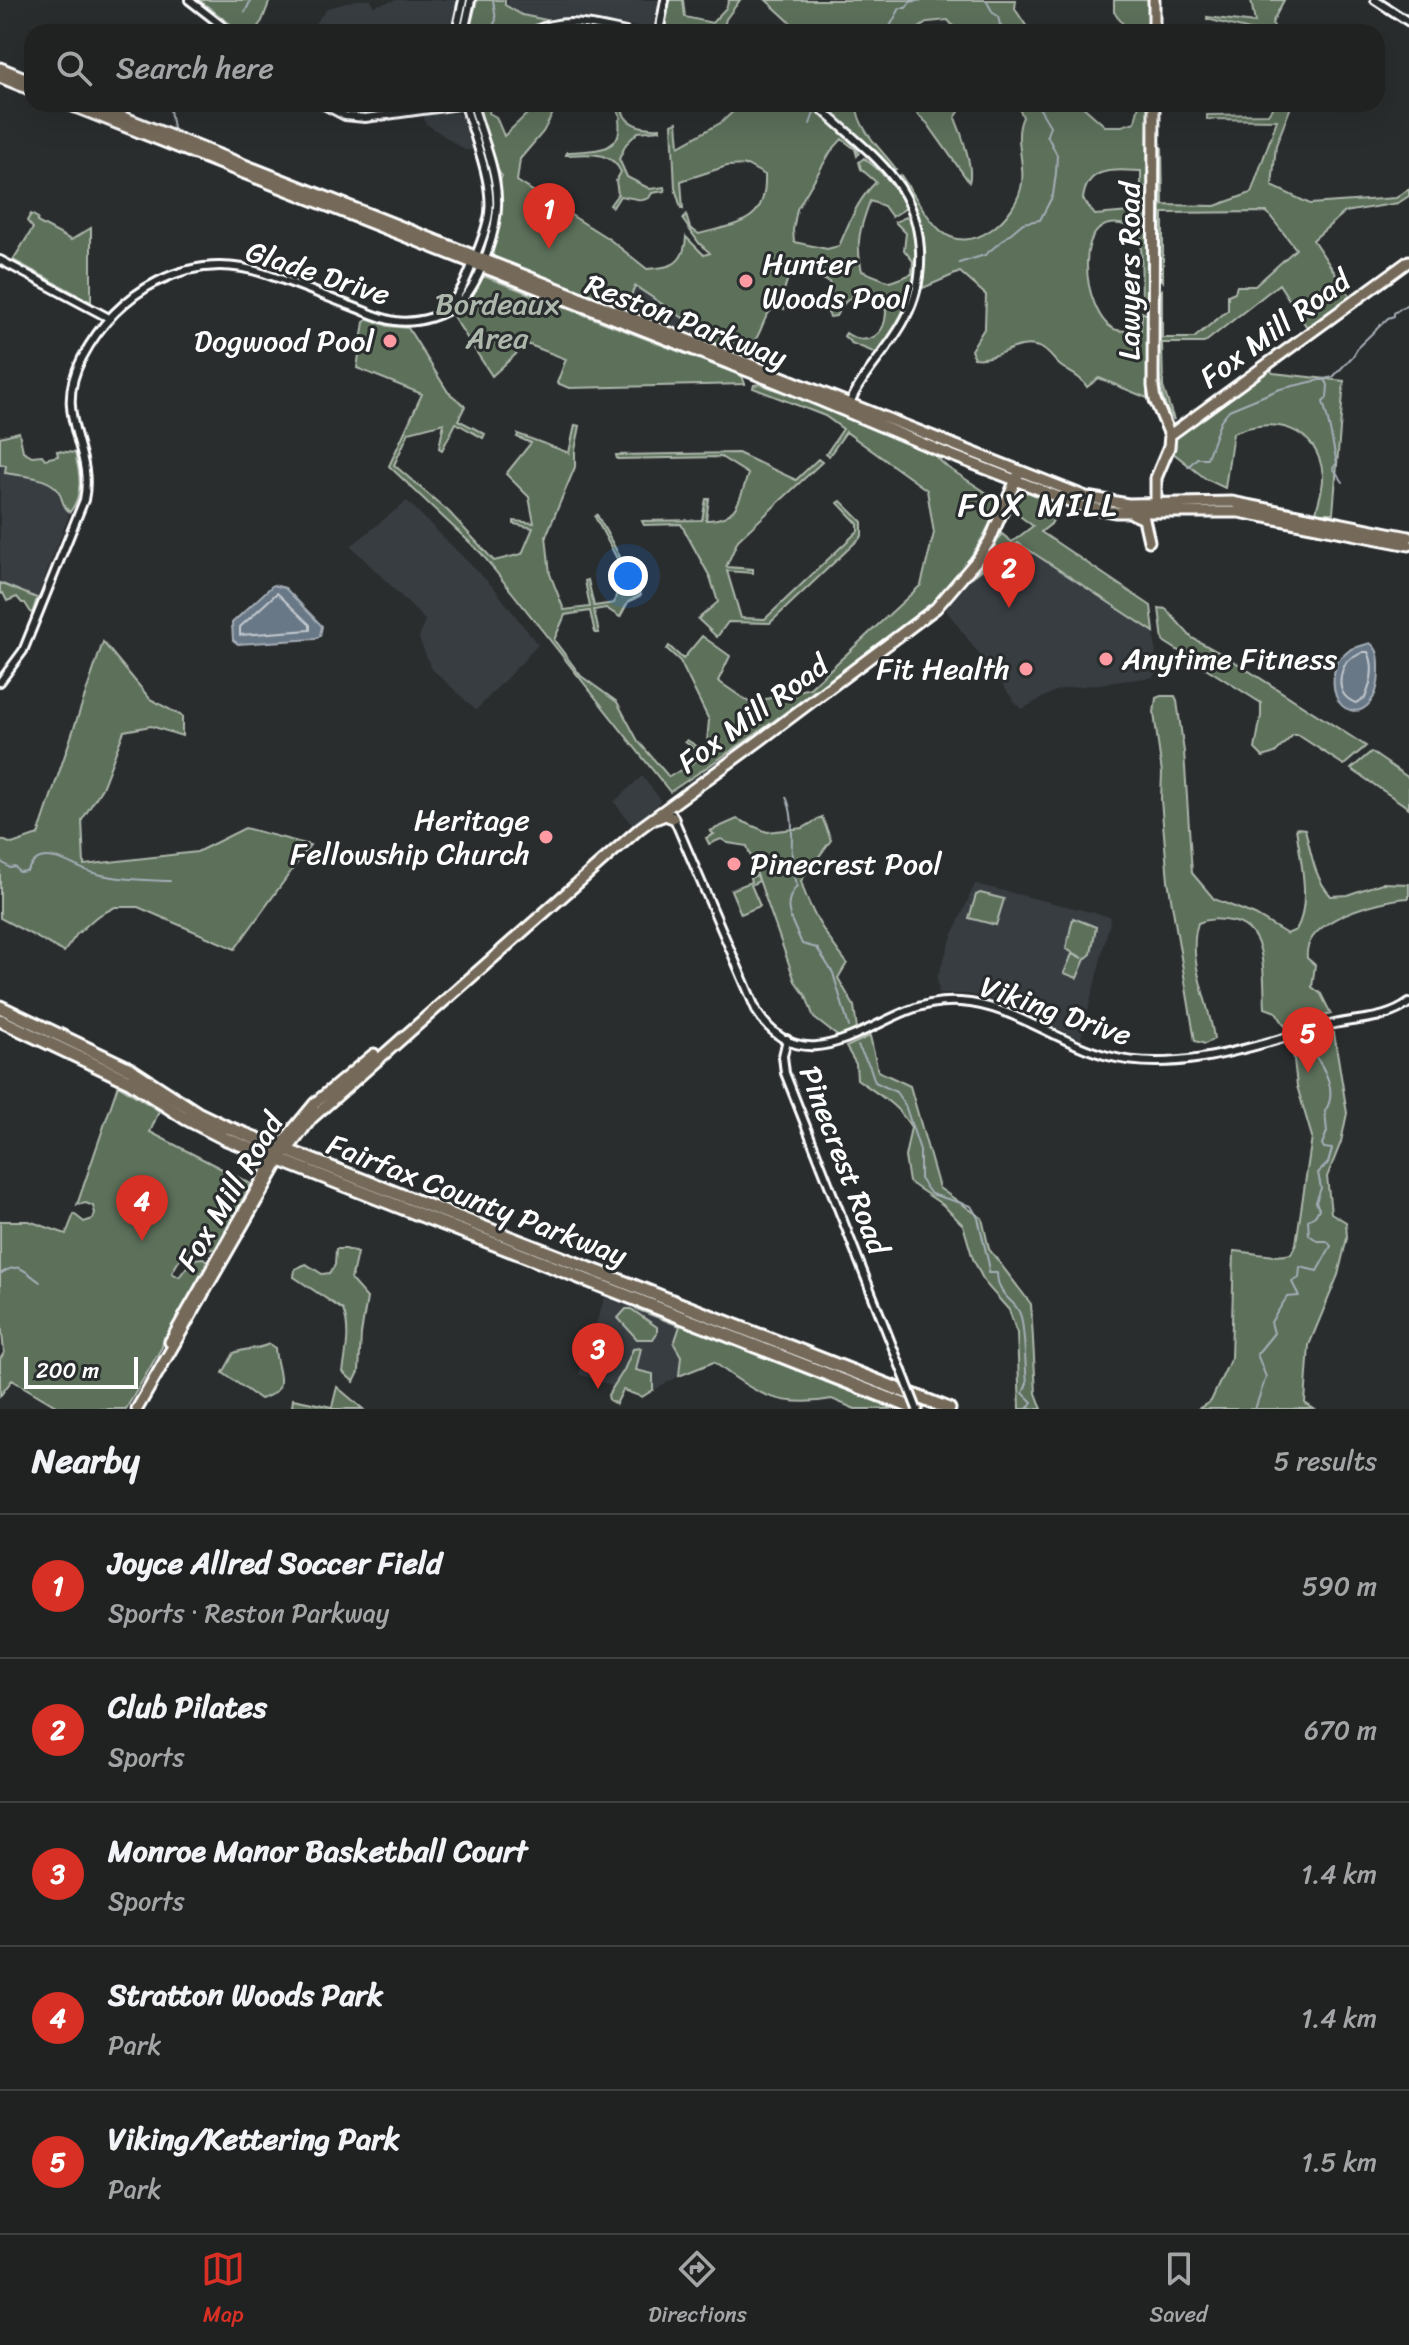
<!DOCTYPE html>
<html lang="en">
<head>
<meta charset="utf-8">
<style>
  :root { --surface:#202222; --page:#2d2f2f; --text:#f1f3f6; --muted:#a2a4a5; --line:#3d3f40; --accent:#d93025 }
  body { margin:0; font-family:Sriracha,sans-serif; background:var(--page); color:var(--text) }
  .scale { position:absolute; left:24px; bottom:20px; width:114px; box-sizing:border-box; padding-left:8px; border:4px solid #fff; border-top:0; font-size:22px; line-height:28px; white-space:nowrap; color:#fff; -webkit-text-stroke:6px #2a2d2e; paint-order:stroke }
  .you { position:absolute; left:628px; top:576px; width:28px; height:28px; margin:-20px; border:6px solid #fff; border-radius:50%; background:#1a73e8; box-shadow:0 0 0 12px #1a73e833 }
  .badge { display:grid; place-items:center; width:52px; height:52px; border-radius:50%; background:var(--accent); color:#fff; font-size:26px; font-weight:700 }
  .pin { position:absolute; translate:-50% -66px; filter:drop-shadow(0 2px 4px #0008) }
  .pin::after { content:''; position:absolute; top:42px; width:28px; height:24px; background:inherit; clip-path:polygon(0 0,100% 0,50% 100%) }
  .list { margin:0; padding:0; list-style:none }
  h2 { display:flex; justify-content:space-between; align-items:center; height:104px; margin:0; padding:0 32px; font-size:34px }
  h2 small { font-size:26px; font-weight:400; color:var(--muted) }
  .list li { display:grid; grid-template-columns:52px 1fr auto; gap:24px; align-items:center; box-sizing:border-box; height:144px; padding:0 32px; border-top:2px solid var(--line) }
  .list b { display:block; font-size:30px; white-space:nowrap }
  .list p { margin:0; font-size:26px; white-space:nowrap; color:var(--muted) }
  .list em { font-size:26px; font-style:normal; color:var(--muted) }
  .icon { flex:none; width:44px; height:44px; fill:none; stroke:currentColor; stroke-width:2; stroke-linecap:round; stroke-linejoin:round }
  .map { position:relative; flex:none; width:1409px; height:1409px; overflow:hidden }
  .search { position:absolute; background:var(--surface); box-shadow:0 8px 32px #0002; left:24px; right:24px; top:24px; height:88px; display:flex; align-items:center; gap:20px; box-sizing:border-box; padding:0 28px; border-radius:24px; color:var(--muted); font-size:30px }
  .sheet { height:824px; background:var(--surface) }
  nav { display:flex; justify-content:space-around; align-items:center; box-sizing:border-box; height:112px; border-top:2px solid var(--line); background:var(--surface); font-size:22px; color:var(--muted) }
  nav a { display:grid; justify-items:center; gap:4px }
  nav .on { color:var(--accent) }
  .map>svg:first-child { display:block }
  .built { fill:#393e43 }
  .green { fill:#5b6f5a; stroke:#adb7ac; stroke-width:2 }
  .water { fill:#697887; stroke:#a5aeb7; stroke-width:2 }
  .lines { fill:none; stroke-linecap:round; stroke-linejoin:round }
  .shore { stroke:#c3c9cf; stroke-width:2 }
  .stream { stroke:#a5aeb7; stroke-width:2 }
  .minor-casing { stroke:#fff; stroke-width:12 }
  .major-casing { stroke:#fff; stroke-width:15 }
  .highway-casing { stroke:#fff; stroke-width:17 }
  .minor { stroke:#2a2d2e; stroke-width:6 }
  .major { stroke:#746a5a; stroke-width:9 }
  .highway { stroke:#746a5a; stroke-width:11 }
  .minor-bridge-casing { stroke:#fff; stroke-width:12; stroke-linecap:butt }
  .minor-bridge { stroke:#2a2d2e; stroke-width:6 }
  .poi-dot { fill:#ff9aa2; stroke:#2a2d2e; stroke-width:3 }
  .labels { text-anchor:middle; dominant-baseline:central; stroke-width:6; stroke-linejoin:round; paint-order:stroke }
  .poi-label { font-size:30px; fill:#fff; stroke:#2a2d2e; text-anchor:start }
  .street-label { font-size:30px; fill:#fff; stroke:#2a2d2e }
  .park-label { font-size:30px; fill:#adb7ac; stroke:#2a2d2e }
  .quarter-label { font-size:34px; letter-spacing:2px; fill:#fff; stroke:#2a2d2e }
</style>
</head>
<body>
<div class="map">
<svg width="1409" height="1409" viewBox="0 0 1409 1409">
  <rect width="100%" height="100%" fill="#2a2d2e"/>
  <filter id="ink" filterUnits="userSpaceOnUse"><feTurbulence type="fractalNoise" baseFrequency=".0125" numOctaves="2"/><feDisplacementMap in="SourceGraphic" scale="16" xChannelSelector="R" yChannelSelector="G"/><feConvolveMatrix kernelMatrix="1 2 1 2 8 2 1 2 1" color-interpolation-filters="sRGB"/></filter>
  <g filter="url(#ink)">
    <path class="built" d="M358,0H371L373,6L398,0H458L452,32H307L328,8Z
      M508,0H659L653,26L648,29L575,17L536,19L507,7Z
      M458,113L466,119L476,150H465L425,123L423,115Z
      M635,286L700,329L698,336L625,310Z
      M0,464L6,465L5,473L43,480L55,487L62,504L70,512L37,598L0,583Z
      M407,501L494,588L538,645L476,710L431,668L419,638L425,620L351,546Z
      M1018,544L1154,632L1157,670L1153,677L1067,688L1055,691L1022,709L1019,707L946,610L947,606L972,576Z
      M642,776L660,799L659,803L633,826L614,802Z
      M975,884L1111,917L1081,1039L987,998L968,994H939L937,978L951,939Z
      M605,1297L680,1326L679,1376L642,1397L579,1374Z"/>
    <path class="green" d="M199,0H270L262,21L254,32H241Z
      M477,0H505V5L522,15L546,20L523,32H469Z
      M670,0H683L685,17L712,23L726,8L729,0H740L726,19L723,30L729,32L668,27L665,23Z
      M766,0H1016L1015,9L1029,30L1039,32H958L948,20L928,22L913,32H788L793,25Z
      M1114,0H1149V32H1129L1114,12Z
      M1251,0H1284L1272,23L1277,32H1257L1207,19V17L1255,23Z
      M480,104H491L489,113L496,117L504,136L528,113L532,104H558L543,132L520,159L517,181L609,239L647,269C672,267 684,265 686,237L704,255L710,253L699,243L683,220L686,215L690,228L699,234C738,223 767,224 765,175L747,165L727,166L681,181L683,209L681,208L675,188L672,124L677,122L679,146L722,122L741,104H809L853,144L859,153L857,156L855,149L842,139L831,151L797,209L793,230L794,242L827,249L839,246C851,220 855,203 876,182L861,169L859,162L864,158C882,172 898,187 906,208L892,217L884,206L870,201C860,228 855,243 862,271L890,282L912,274L913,261L904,250L906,233L895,222L906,217L910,219C929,268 906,315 876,353L851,343L844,336L846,333C868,348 886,335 886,310C862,290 851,288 836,316L830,317L827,311L832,292L829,282C816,276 803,268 789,274L783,294L784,309L777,306C758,316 765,343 742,348L740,353L698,336V328L635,286L625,310L495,258L491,251L501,216L499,183L502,176C488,162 479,124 480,104Z
      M607,104H622C621,125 643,129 660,128V130L638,132L626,144L619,159L627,177L650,189L664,187L665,191L652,193L649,198L643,200L620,196L613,207L610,205L618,194L616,181L621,172C611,150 587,154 566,155L567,152C591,150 624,154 619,120L621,118L617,109Z
      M821,104H857C856,128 883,151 896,169L892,171Z
      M923,104H964L955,118C961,132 974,168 969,182L927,123L917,114Z
      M1017,104H1080L1105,126H1122L1135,122L1139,104H1149L1148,186L1141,188V171C1113,170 1087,166 1083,199L1095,215L1141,211V193L1148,197L1149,300L1142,306L1141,232C1065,190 1081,320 1117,330C1124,332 1134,330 1141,330L1142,312L1148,315L1147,398L1099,378L1087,387C1080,376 1072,374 1062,367C1055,362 1051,354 1043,349C1018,336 998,362 974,358L971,350L985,327L986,295L960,272L923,288L922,232L900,174C913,192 924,215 940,230C971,259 1018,216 1022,183C1025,160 1013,138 1023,117Z
      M1275,104H1292L1276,145L1272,186L1310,204L1396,198L1409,189V196L1398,203L1345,212L1313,240L1351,297L1308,329L1279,284L1204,343H1162L1163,387L1174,420C1153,398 1157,323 1160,292L1162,290V338H1194L1228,310V295L1235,292L1237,286H1255L1296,249L1267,212L1163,213V281L1160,277L1162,147L1163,205L1215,206L1251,193L1277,120L1207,119V115L1268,114Z
      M31,214L38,218L37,222L71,240L91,228V302L13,260L33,228L27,221Z
      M480,277H486L742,376L745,384L569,388L557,383L566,359L527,344L492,376L453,316L470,297Z
      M369,319L388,326L408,328L448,392L465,406L458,420L485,434L483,438L456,423L442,450L439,448L444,423L409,432L394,465L449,512L494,561L522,554L533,528L514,524V521L534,523L529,497L506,474L531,443L517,437L518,434L569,453L575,425L580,426L575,450V467L546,536L550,574L564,610L590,607L585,581L588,580L594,606L614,603L623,570L595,517L597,515L641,595L628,602L620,617L606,608L594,610L599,633H595L590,611L565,615L554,640L581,676L617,702L638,741L669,777L704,756L685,742L687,740L706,752L709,720L680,661L667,649L669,646L683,659L702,636L730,656L718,681L750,703L810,688L921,585L934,533L927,490L846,432L829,456L826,454L843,429L825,416L753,388L754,385L760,384L805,401L806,398L932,453L947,467L1001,502C982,541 963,574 932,604L756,734L670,792L481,553L389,466L422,394L357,368L364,322Z
      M1269,368L1273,373L1344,381L1333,513H1316C1318,502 1324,487 1323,476C1318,426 1273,416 1233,433L1225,488L1206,479L1172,452L1176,437Z
      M19,432L23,451L32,456L42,455L45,459L58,456L57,451L75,453C80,474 84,494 70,512C61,506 63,497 57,489C46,476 20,476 5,473L6,465L0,464V437Z
      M738,453L796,480L818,459L822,462L738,540L726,567L753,569V573L727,571L741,618L765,619L858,531V524L838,503L841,501L862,522V536L770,623L728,622L717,637L698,619L718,602L710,577L681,524L644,525L642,521L702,520L706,499H709L706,520C738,521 740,499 748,474L721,457L617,459L616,455Z
      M1028,492L1060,506L1051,524L1041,532L1151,606L1154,632L1018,543L971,578L983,565L1002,534L1012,542L1033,526L1013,511L1019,496Z
      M0,583L37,598L32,614L25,603H22L17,597L7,601L3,593L0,594Z
      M1159,608L1166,609L1192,638L1224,655L1366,746L1344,765L1298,735H1293L1275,753L1263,757L1255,749L1261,716V703L1163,641Z
      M103,642L150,699L182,716V736L151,726L124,731L102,788L82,820L84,865L197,852L245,828L310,845L235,949L138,907H115L96,917L77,934L64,952L0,918V839L12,844L38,835Z
      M1161,696H1175L1177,701L1184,752L1192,873L1214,899L1255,915L1287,934L1296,930C1312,904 1300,857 1296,828L1305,829C1311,852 1314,878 1331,896L1347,895L1382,883L1409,884V898C1380,900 1302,919 1307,958L1315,965L1312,987L1321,994L1331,1014L1285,1026L1276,1012L1265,1008C1263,978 1269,926 1230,921C1218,919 1209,918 1198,923C1186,960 1210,1003 1214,1039L1205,1044L1195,1041L1168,880L1161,800L1162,773L1154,713L1156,698Z
      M1371,752L1409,778V808L1351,769Z
      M822,817L831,840L801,881C810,913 827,937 847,963L838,978L854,1006L857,1029L840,1038L814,1018L806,996L795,981L747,846L728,843L721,839L709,844L706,838L714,834L710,831L737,819L767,832L803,828Z
      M757,875L759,881L751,885L760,906L741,914L731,890L751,882L750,878Z
      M980,893L1004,899L996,925L969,918L976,895Z
      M1073,918L1096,927L1091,954L1085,959L1077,978L1064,973L1072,954L1083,958L1066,949Z
      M1334,1033L1347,1113L1341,1142L1327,1177L1331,1213L1346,1222L1347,1238L1338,1275L1309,1345L1305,1403L1314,1409H1198L1211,1401L1231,1358L1234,1251C1253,1252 1273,1259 1291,1254L1296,1244L1312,1137L1297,1086L1292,1042Z
      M870,1036L878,1071L910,1086L939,1188L982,1218L989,1249L1031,1304L1036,1393L1042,1409H1020L1017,1333L1009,1310L985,1283L973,1259L963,1225L943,1205L909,1182L905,1157L911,1127C896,1103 880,1096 857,1079L856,1064L846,1047Z
      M118,1085L159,1111L150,1132L251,1184L215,1249C190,1251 185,1246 172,1273L179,1277L193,1259L203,1258L209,1262L167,1337H164L162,1347L126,1409H61L12,1380L0,1396V1359L4,1353L0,1312V1221H29L66,1234L74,1214L84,1222L93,1219L95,1213L93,1206L86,1203L77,1205Z
      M336,1249H346L357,1253L351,1280L367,1298L361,1334L359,1372L354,1382L343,1372C346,1353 351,1328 343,1310L294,1277L295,1269L306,1264L322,1274L330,1273L335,1265Z
      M639,1307L894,1409H855L832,1399C780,1409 753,1393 714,1362L679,1376L681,1356L674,1344L680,1326L636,1309Z
      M626,1309H631L657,1327V1333L653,1339H637L618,1318Z
      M269,1344L275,1348C276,1373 293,1390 260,1399L223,1373L234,1353C246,1348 257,1350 269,1344Z
      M641,1348L636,1370L653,1374V1390L642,1397L623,1390L616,1404L609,1400L608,1395L624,1370L633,1349Z
      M337,1387L363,1409H299L292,1407L293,1399L332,1407Z"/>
    <path class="water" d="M273,585L285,588L322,626L320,636L315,639L238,644L233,640L232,623Z
      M1370,643C1380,650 1379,660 1379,672C1378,731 1319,719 1337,661L1351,649Z"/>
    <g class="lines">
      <path class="shore" d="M277,593L310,625V630L240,635V627Z
        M1363,652H1368C1375,666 1371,684 1365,698L1356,703C1336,696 1338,676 1347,661Z"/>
      <path class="stream" d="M986,0L993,13L998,16L1000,25L1007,32
        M245,12L251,0
        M490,32L496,20L493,0
        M887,32L900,8H906L910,2L923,0
        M169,104L174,134
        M810,124L814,113
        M959,263L985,255L1023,223L1040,220L1053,195L1056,173L1057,155L1047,135L1050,126L1037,104
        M1325,379L1328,385L1327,398L1323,402C1329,420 1332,442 1337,463L1333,468L1343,482
        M1188,467L1197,458H1207L1221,420L1229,410L1280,389L1333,377L1353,356L1359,346L1388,318L1394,316V313L1409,303
        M786,797C799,825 785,858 797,886C779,906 794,924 802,944L817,948L833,973L849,1027
        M0,861L10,868L15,867L19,872L27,871C30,866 34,860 40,858C58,853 77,869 94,873C119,880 145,880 170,881
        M858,1046L870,1067L875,1082L896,1092L905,1105L920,1150V1179L931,1194L971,1206L978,1218L989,1265L988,1273H997C998,1300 1016,1298 1021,1317C1025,1332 1025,1366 1027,1383L1023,1393L1032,1402L1027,1409
        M0,1274C19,1261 23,1270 40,1282
        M1255,1409L1266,1377L1257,1354L1274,1333L1271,1322L1287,1297L1299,1296L1292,1282L1299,1278L1300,1267L1317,1271L1331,1246L1327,1241H1318L1309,1235L1308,1220L1315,1216L1319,1209L1316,1202L1321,1188L1318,1173L1328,1163L1332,1149L1324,1148L1322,1144L1327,1132L1325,1111C1341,1088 1318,1057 1302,1040"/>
      <g class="minor-casing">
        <path id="minor" d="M189,0L230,32
          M1375,0L1409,22
          M456,32L463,0
          M464,32L471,0
          M532,32C563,16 594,25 626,32
          M659,32L665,0
          M322,104L345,116L365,118L466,104
          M816,104C842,129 874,152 895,180C925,219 928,276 905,319C889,350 863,372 849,405
          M0,260L109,318
          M446,308C461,295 467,278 474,260C480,245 487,229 489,213C493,180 473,136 465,104
          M0,682L23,651L84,500C95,448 51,417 82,358C117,291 188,249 263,273C294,283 324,296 354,307C367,312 381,319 395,321C416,324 447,316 462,300C481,281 499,225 497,198C496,166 481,135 473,104
          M672,814L757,1012C800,1078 855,1032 907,1011C924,1004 942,1001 960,1002C1013,1005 1058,1043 1108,1056C1182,1076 1263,1042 1334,1024C1361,1018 1386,1020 1409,1003
          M787,1039L783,1056L785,1073L906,1381"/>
      </g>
      <g class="major-casing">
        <path id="major" d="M1154,0V32
          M0,68L32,81
          M0,77L32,90
          M68,104L781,384L943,452L1082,506L1116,512H1239L1409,545
          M90,104L1086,497L1128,504L1232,502L1409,537
          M1154,104L1153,386L1155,400L1170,435L1169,447L1156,478V509
          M1170,435L1409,261
          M1133,514L1144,519L1149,541
          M655,819L665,815L673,818
          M170,1342L286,1138L315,1103L374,1054
          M137,1409L280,1160L311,1119L640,828L759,741L936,608L977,560L990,540L1018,475"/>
      </g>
      <g class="highway-casing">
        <path id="highway" d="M0,1007L130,1069L199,1114L224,1126L949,1409
          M0,1020L129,1081L185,1118L224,1138L916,1409"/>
      </g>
      <use href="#minor" class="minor"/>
      <use href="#major" class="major"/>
      <use href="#highway" class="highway"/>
      <g class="minor-bridge-casing">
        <path id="minor-bridge" d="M906,1381L917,1409"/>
      </g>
      <use href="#minor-bridge" class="minor-bridge"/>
    </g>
  </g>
  <g class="poi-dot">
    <circle cx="746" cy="281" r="8"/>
    <circle cx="390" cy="341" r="8"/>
    <circle cx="1106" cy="659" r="8"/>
    <circle cx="1026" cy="669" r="8"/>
    <circle cx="546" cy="837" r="8"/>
    <circle cx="734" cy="864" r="8"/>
  </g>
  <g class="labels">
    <g class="poi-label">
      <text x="762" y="264">Hunter<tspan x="762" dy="34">Woods Pool</tspan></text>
      <text x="374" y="341" text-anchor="end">Dogwood Pool</text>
      <text x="1122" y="659">Anytime Fitness</text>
      <text x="1010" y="669" text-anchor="end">Fit Health</text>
      <text x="530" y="820" text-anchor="end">Heritage<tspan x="530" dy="34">Fellowship Church</tspan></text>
      <text x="750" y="864">Pinecrest Pool</text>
    </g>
    <g class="street-label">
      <text transform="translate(1129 271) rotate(-90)">Lawyers Road</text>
      <text transform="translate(318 273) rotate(18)">Glade Drive</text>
      <text transform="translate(686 321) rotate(21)">Reston Parkway</text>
      <text transform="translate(1275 329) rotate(-36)">Fox Mill Road</text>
      <text transform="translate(753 714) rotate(-36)">Fox Mill Road</text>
      <text transform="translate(1056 1011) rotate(19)">Viking Drive</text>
      <text transform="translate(844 1160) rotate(69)">Pinecrest Road</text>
      <text transform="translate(230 1192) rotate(-59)">Fox Mill Road</text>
      <text transform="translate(477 1200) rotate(21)">Fairfax County Parkway</text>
    </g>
    <g class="park-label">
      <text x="497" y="304">Bordeaux<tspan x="497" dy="34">Area</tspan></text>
    </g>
    <g class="quarter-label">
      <text x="1038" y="505">FOX MILL</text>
    </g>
  </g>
</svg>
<div class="scale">200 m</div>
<div class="you"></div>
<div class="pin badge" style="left:549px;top:249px">1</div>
<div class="pin badge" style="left:1009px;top:608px">2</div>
<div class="pin badge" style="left:598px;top:1389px">3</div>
<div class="pin badge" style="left:142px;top:1241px">4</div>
<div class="pin badge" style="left:1308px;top:1073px">5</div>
<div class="search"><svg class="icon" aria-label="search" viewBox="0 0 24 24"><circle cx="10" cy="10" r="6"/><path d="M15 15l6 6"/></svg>Search here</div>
</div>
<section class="sheet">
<h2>Nearby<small>5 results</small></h2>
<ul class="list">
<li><span class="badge">1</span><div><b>Joyce Allred Soccer Field</b><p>Sports · Reston Parkway</p></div><em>590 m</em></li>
<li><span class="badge">2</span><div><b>Club Pilates</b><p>Sports</p></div><em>670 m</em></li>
<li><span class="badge">3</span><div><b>Monroe Manor Basketball Court</b><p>Sports</p></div><em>1.4 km</em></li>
<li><span class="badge">4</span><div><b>Stratton Woods Park</b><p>Park</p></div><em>1.4 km</em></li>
<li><span class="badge">5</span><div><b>Viking/Kettering Park</b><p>Park</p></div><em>1.5 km</em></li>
</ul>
</section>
<nav>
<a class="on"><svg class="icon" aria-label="map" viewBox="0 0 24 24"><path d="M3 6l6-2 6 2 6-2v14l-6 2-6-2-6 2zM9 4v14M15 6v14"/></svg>Map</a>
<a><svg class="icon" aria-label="directions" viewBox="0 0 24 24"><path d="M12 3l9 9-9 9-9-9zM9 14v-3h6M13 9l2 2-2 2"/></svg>Directions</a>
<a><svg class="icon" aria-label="saved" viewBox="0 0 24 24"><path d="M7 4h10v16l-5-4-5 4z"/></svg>Saved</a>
</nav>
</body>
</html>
